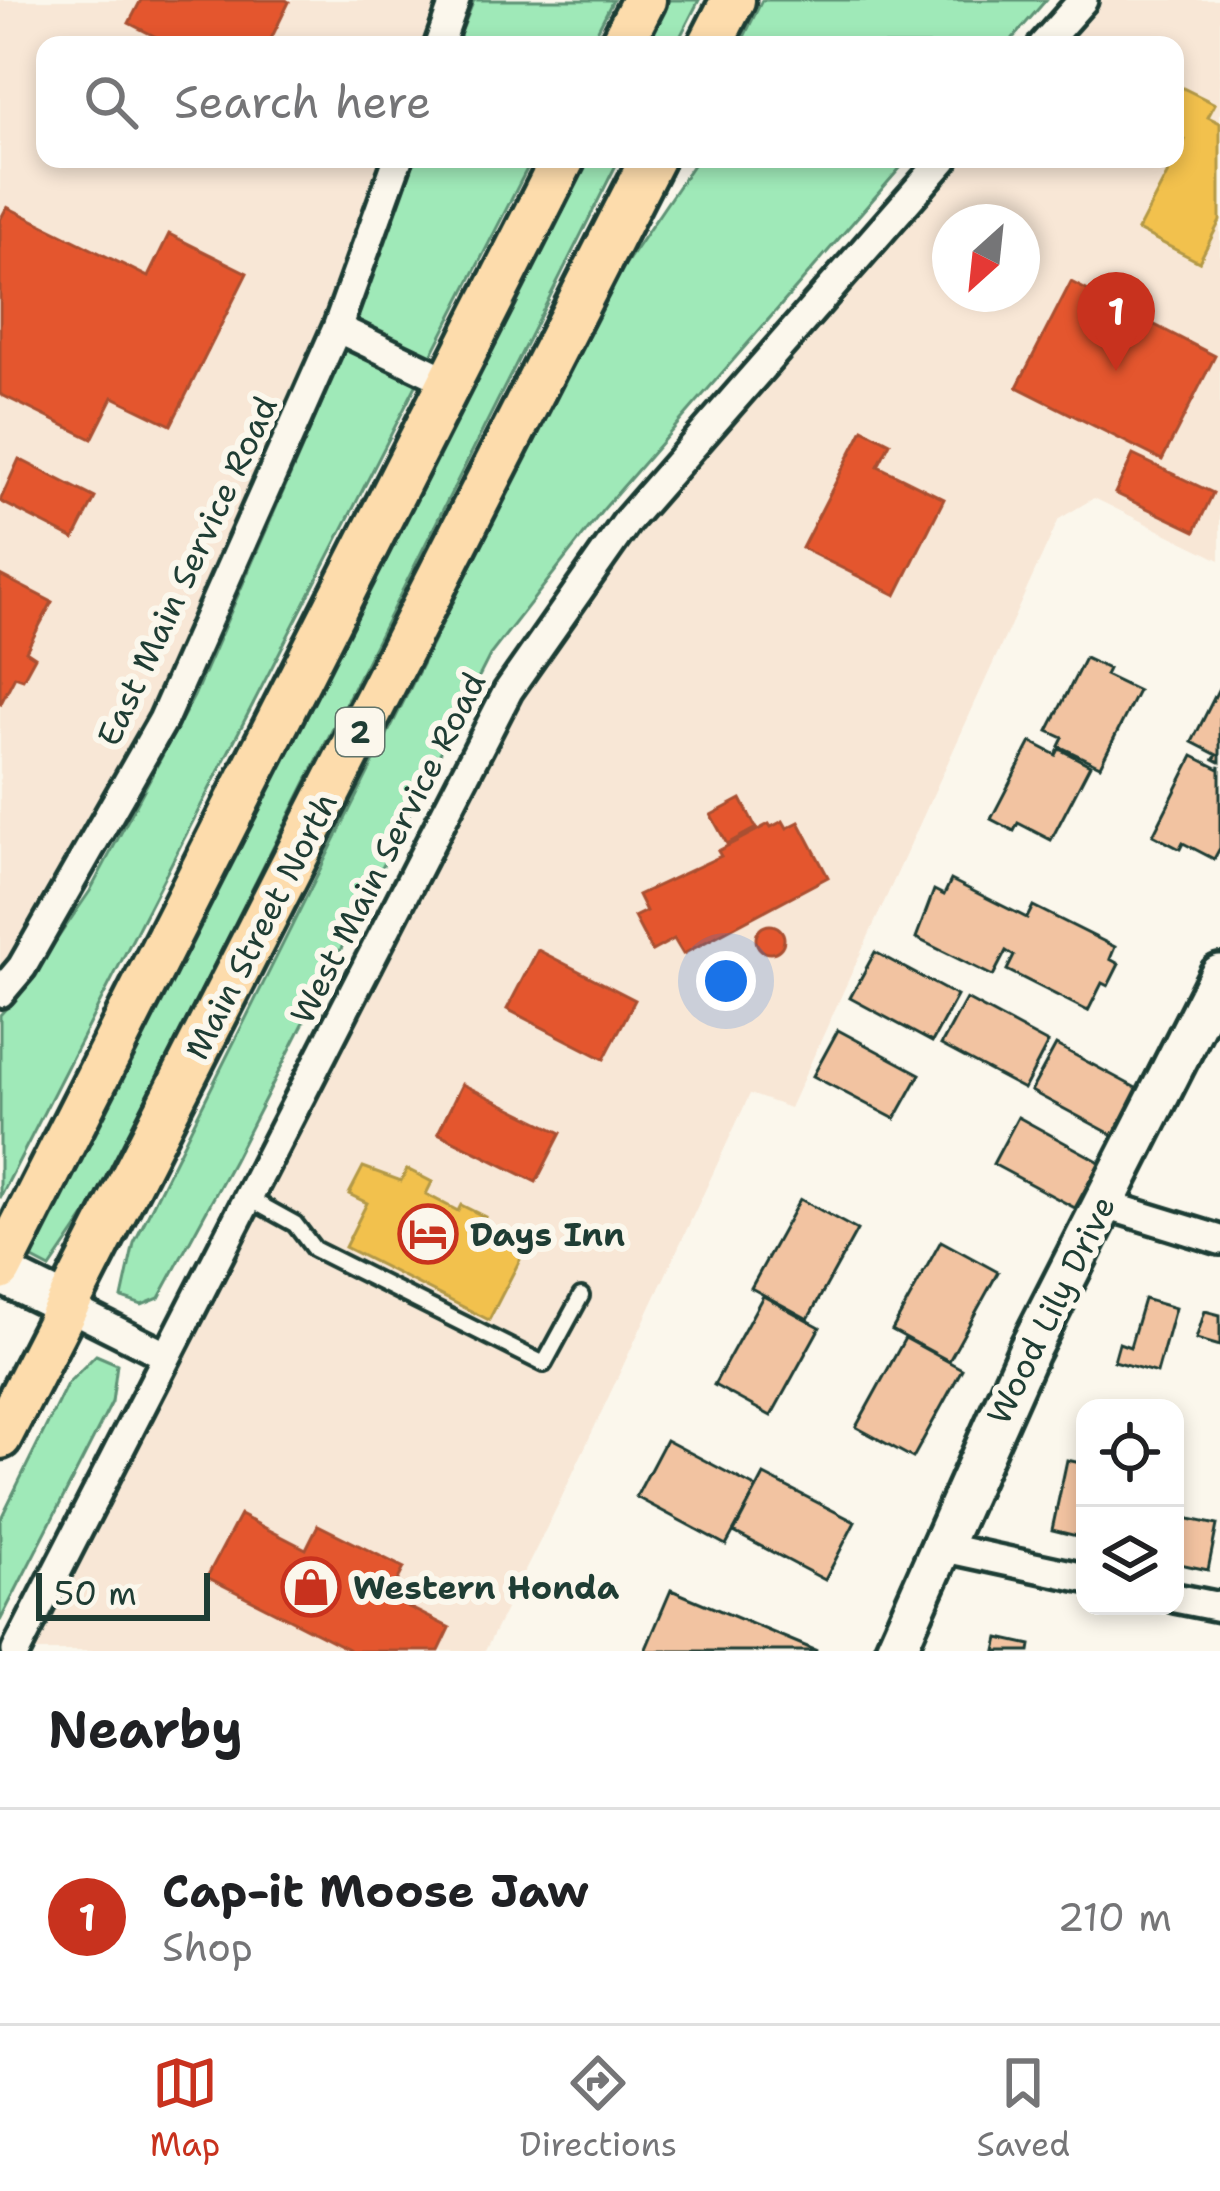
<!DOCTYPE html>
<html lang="en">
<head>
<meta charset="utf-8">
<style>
  :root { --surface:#fff; --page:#f6f6f6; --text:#202124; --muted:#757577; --line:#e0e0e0; --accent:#c8321e }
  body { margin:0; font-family:"Shantell Sans",sans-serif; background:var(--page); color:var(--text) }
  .controls { position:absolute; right:36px; bottom:36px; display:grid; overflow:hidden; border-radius:24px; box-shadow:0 6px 18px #0003 }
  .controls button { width:108px; height:108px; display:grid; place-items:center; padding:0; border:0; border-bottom:3px solid var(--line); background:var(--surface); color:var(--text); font:60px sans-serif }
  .compass { position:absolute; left:932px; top:204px; width:108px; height:108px; border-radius:50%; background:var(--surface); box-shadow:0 6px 18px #0003; rotate:207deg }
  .scale { position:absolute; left:36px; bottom:30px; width:174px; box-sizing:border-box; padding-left:12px; border:6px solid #1f3d34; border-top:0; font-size:33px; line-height:42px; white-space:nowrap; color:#1f3d34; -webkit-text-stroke:9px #fbf7ec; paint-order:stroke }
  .you { position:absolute; left:726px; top:981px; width:42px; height:42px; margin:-30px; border:9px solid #fff; border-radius:50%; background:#1a73e8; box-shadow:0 0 0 18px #1a73e833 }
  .badge { display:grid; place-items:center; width:78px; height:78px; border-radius:50%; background:var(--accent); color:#fff; font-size:39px; font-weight:700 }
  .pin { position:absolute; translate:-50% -99px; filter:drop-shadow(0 3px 6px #0008) }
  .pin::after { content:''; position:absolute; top:63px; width:42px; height:36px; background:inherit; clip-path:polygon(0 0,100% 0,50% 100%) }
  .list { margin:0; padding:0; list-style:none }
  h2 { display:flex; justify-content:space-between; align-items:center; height:156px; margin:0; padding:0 48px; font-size:51px }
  h2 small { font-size:39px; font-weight:400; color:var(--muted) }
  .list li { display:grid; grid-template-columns:78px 1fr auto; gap:36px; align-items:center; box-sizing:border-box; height:216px; padding:0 48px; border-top:3px solid var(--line) }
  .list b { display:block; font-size:45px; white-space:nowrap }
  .list p { margin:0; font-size:39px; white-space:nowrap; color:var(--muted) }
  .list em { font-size:39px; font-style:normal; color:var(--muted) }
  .icon { flex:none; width:66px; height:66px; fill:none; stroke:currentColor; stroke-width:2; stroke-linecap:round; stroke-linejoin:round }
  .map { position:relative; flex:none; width:1220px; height:1651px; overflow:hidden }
  .search { position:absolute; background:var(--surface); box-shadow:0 6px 18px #0003; left:36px; right:36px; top:36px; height:132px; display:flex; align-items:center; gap:30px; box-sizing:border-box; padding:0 42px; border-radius:24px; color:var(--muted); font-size:45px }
  .sheet { height:372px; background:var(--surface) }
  nav { display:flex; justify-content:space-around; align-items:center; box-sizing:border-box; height:168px; border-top:3px solid var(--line); background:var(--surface); font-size:33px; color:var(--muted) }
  nav a { display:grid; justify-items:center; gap:6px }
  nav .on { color:var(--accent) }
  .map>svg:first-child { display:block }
  .built { fill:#f8e7d6; fill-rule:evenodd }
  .green { fill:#9fe9b8; stroke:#5f9376; stroke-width:3 }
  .homes { fill:#f2c14e; stroke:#b39946; stroke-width:3 }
  .shops { fill:#e4572e; stroke:#a94f30; stroke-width:3 }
  .building { fill:#f2c3a1; stroke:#1f3d34; stroke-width:3 }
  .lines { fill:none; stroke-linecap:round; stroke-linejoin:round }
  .lane-casing { stroke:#1f3d34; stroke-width:22 }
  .street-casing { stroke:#1f3d34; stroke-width:36 }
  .secondary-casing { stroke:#1f3d34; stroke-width:48 }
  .primary-casing { stroke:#1f3d34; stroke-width:51 }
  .lane { stroke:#fbf7ec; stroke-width:14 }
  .street { stroke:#fbf7ec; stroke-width:27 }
  .secondary { stroke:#fbf7ec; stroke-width:39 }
  .primary { stroke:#fddcac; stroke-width:42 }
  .labels { text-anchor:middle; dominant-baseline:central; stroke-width:12; stroke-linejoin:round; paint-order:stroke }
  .shield { fill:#fbf7ec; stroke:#61756b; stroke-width:3 }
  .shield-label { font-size:30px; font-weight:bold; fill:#1f3d34 }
  .street-label { font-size:33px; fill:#1f3d34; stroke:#fbf7ec }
  .poi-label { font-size:33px; font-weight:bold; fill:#1f3d34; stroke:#fbf7ec; text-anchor:start }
</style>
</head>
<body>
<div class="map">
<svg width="1220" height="1651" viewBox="0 0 1220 1651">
  <rect width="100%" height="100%" fill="#fbf7ec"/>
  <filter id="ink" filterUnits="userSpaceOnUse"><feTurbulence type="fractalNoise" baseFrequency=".00833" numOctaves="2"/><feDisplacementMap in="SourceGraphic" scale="24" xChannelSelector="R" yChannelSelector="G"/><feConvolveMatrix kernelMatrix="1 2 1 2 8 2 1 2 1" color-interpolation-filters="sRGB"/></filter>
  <g filter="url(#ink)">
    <path class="built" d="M0,0H458L442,45H45V159H400L163,720L0,993Z
      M1083,0H1220V560L1094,498L1059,519L790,1108L750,1094L559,1503L485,1651H16L508,691L628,520L944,159H1175V45H1043ZM950,222H1022V294H950Z"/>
    <path class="green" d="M474,0H613L590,45H456Z
      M667,0H699L676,45H644Z
      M762,0H1046L1007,45H740Z
      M410,159H532L0,1198V1015L20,993L90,891L194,696L323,400Z
      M586,159H619L96,1200L50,1268L29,1257Z
      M697,159H908L602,511L490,655L234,1160L159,1298L142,1305L122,1298L134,1243L610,287Z
      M96,1355L117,1364L112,1402L0,1621V1520L67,1384Z"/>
    <path class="homes" d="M1175,84L1215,104L1208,117L1220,123V221L1199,262L1138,230L1185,140L1175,135Z
      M363,1167L401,1181L407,1169L432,1182L426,1194L458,1211L461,1205L485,1217L482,1223L527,1246L489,1320L345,1247L367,1203L349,1194Z"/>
    <path class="shops" d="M141,0H286L289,2L268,45H172L129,23Z
      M7,207L148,277L169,234L247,273L171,425L113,397L92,439L0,394V220Z
      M1071,282L1215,356L1162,460L1017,387Z
      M863,429L890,443L878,466L944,499L896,595L802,548Z
      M1133,455L1213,493L1195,531L1115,493Z
      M19,459L95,498L74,539L0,501Z
      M0,575L52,602L26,651L35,657L23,679L15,676L0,705Z
      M741,799L756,828L727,844L711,815Z
      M783,821L787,828L799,822L828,877L683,954L674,939L652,951L634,917L646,911L638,895L721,856L718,851L769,824L771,827Z
      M756 939a14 14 0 1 1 28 0a14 14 0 1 1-28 0Z
      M538,950L635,1000L604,1059L507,1009Z
      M462,1084L561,1133L536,1182L438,1133Z
      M240,1515L306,1549L318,1525L404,1568L389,1597L450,1628L439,1651H352L207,1577Z"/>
    <path class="building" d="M1085,658L1108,669L1105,675L1138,691L1100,766L1059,746L1063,738L1048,731Z
      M1220,686V762L1214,759L1217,755L1192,742Z
      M1031,742L1056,755L1059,749L1090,765L1051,840L1018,823L1014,831L991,819Z
      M1193,756L1219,769L1220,766V848L1214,859L1183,843L1180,849L1153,835Z
      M951,880L1027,918L1033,906L1115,947L1110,959L1119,964L1108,986L1102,983L1088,1011L1007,970L1014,956L1006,951L993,976L916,938L934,890L944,895Z
      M875,952L957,996L932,1042L850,998Z
      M966,999L1048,1043L1024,1089L941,1045Z
      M838,1030L920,1074L895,1119L813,1076Z
      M1056,1045L1138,1089L1113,1135L1031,1091Z
      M1018,1117L1100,1162L1075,1208L993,1164Z
      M800,1199L857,1230L808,1319L751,1288Z
      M941,1241L998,1272L949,1361L892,1330Z
      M763,1296L820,1327L771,1416L714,1385Z
      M1144,1299L1175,1308L1157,1373L1114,1361L1119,1343L1130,1347Z
      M1205,1311L1220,1315V1346L1196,1339Z
      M905,1338L962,1369L913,1458L856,1427Z
      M666,1440L757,1488L726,1545L636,1497Z
      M1067,1460L1085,1464V1538L1052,1530Z
      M764,1475L855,1522L825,1580L734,1532Z
      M1175,1516L1217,1525L1208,1570L1175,1563Z
      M671,1590L817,1651H645Z
      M999,1638L1031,1645L1030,1651H996Z"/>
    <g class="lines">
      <g class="lane-casing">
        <path id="lane" d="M248,1198L295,1224L314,1249L544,1364L581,1296"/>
      </g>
      <g class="street-casing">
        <path id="street" d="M439,45L455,0
          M1043,45L1083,0
          M337,328L450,382
          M0,993L22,967L163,720L337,328L398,159
          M1103,1204L1220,1240
          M67,1306L167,1356
          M941,1547L1085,1578
          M1175,1598L1220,1607
          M16,1651L508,691L628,520L944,159"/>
      </g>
      <g class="secondary-casing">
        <path id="secondary" d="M0,1273L67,1306
          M895,1651L1028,1352L1220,975"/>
      </g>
      <g class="primary-casing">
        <path id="primary" d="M621,45L644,0
          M710,45L733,0
          M0,1269L563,159
          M0,1437L652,159"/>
      </g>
      <use href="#lane" class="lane"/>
      <use href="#street" class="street"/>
      <use href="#secondary" class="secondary"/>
      <use href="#primary" class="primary"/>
    </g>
  </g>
  <defs>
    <g id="hotel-ring" transform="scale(3)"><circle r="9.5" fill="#fbf7ec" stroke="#c8321e" stroke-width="1.5"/><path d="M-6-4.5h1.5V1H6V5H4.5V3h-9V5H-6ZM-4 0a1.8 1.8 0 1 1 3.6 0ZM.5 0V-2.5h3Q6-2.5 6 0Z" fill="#c8321e"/></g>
    <g id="shop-ring" transform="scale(3)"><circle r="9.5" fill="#fbf7ec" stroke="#c8321e" stroke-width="1.5"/><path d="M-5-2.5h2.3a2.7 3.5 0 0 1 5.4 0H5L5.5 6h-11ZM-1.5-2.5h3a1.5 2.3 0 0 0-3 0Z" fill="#c8321e"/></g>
  </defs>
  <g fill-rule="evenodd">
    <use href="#hotel-ring" x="428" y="1234"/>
    <use href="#shop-ring" x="311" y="1587"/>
  </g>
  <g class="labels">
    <rect class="shield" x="336" y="708" width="48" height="48" rx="9"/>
    <g class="shield-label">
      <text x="360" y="732">2</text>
    </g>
    <g class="street-label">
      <text transform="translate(187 571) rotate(-65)">East Main Service Road</text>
      <text transform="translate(388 848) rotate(-63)">West Main Service Road</text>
      <text transform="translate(261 926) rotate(-63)">Main Street North</text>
      <text transform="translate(1051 1310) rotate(-64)">Wood Lily Drive</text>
    </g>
    <g class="poi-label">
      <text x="470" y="1234">Days Inn</text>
      <text x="353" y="1587">Western Honda</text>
    </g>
  </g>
</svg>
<div class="controls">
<button><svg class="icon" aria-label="locate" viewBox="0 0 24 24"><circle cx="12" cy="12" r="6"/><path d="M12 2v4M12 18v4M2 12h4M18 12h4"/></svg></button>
<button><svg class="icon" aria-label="layers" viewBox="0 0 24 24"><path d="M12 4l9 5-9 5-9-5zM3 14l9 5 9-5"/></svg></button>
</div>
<svg class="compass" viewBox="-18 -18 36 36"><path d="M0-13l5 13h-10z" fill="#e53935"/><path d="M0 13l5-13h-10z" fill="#757577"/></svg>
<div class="scale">50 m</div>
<div class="you"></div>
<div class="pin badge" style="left:1116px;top:371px">1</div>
<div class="search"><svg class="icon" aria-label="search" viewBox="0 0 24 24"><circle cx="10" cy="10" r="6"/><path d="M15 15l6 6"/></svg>Search here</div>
</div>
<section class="sheet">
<h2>Nearby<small></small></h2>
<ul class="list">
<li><span class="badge">1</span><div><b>Cap-it Moose Jaw</b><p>Shop</p></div><em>210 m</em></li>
</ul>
</section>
<nav>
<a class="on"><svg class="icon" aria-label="map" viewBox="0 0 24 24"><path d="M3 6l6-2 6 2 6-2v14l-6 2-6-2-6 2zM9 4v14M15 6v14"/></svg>Map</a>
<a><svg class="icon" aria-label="directions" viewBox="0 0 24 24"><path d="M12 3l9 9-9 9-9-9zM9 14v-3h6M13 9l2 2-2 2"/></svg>Directions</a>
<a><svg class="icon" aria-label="saved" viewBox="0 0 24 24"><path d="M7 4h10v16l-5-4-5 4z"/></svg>Saved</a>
</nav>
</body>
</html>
